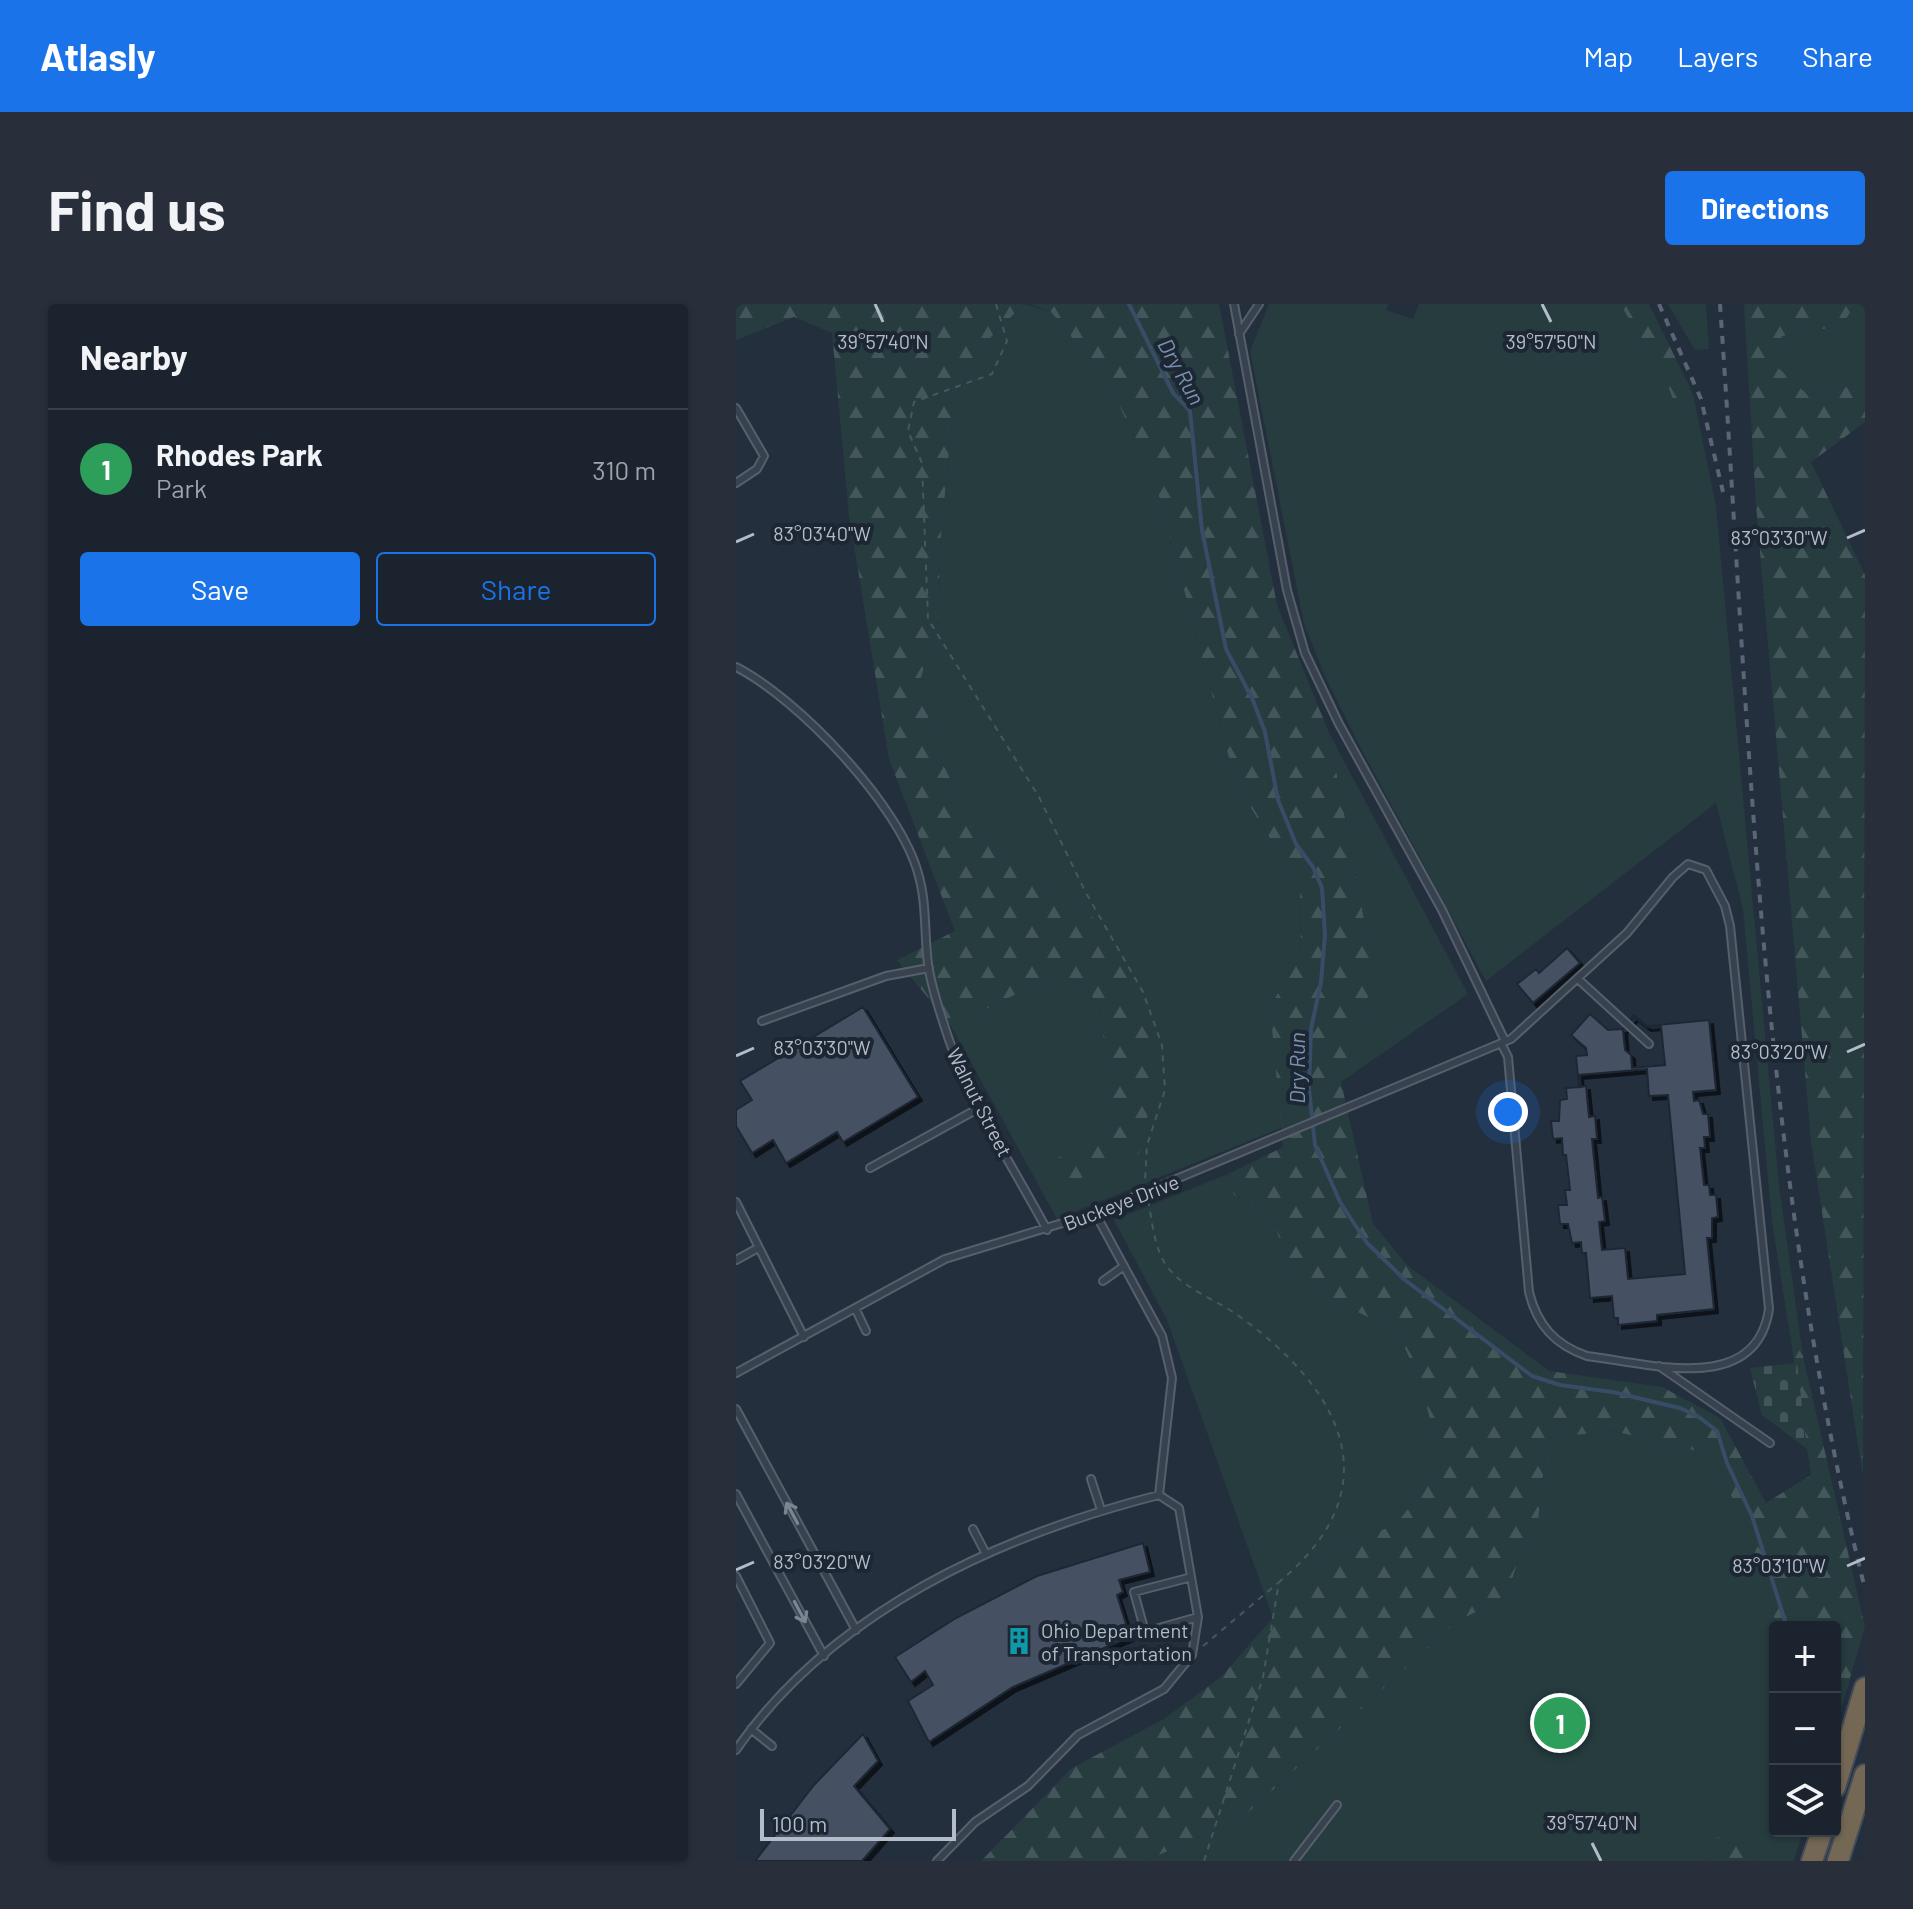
<!DOCTYPE html>
<html lang="en">
<head>
<meta charset="utf-8">
<style>
  :root { --surface:#1b232e; --page:#282f3a; --text:#f1f3f6; --muted:#a0a4aa; --line:#39404a; --accent:#1a73e8 }
  body { margin:0; font-family:Barlow,sans-serif; background:var(--page); color:var(--text) }
  .controls { position:absolute; right:24px; bottom:24px; display:grid; overflow:hidden; border-radius:8px; box-shadow:0 2px 6px #0004 }
  .controls button { width:72px; height:72px; display:grid; place-items:center; padding:0; border:0; border-bottom:2px solid var(--line); background:var(--surface); color:var(--text); font:40px sans-serif }
  .scale { position:absolute; left:24px; bottom:20px; width:196px; box-sizing:border-box; padding-left:8px; border:4px solid #b4bcc9; border-top:0; font-size:22px; line-height:28px; white-space:nowrap; color:#b4bcc9; -webkit-text-stroke:6px #1d2633; paint-order:stroke }
  .you { position:absolute; left:772px; top:808px; width:28px; height:28px; margin:-20px; border:6px solid #fff; border-radius:50%; background:#1a73e8; box-shadow:0 0 0 12px #1a73e833 }
  .badge { display:grid; place-items:center; width:52px; height:52px; border-radius:50%; background:var(--accent); color:#fff; font-size:26px; font-weight:700 }
  .pin { position:absolute; translate:-50% -50%; border:4px solid #fff; box-shadow:0 2px 8px #0006 }
  .list { margin:0; padding:0; list-style:none }
  h2 { display:flex; justify-content:space-between; align-items:center; height:104px; margin:0; padding:0 32px; font-size:34px }
  h2 small { font-size:26px; font-weight:400; color:var(--muted) }
  .list li { display:grid; grid-template-columns:52px 1fr auto; gap:24px; align-items:center; box-sizing:border-box; height:120px; padding:0 32px; border-top:2px solid var(--line) }
  .list b { display:block; font-size:30px; white-space:nowrap }
  .list p { margin:0; font-size:26px; white-space:nowrap; color:var(--muted) }
  .list em { font-size:26px; font-style:normal; color:var(--muted) }
  .actions { display:flex; gap:16px; padding:24px 32px }
  .actions a { flex:1; padding:18px 0; border:2px solid var(--accent); border-radius:8px; text-align:center; font-size:28px; color:var(--accent) }
  .actions .main { background:var(--accent); color:#fff }
  .icon { flex:none; width:44px; height:44px; fill:none; stroke:currentColor; stroke-width:2; stroke-linecap:round; stroke-linejoin:round }
  .map { position:relative; flex:none; width:1129px; height:1557px; overflow:hidden; border-radius:8px }
  header { display:flex; align-items:center; gap:48px; box-sizing:border-box; height:112px; padding:0 40px; background:var(--accent); color:#fff }
  header strong { font-size:38px }
  nav { display:flex; gap:44px; margin-inline-start:auto; font-size:28px }
  .intro { display:flex; align-items:center; justify-content:space-between; box-sizing:border-box; height:192px; padding:0 48px }
  h1 { margin:0; font-size:56px }
  .button { padding:20px 36px; border-radius:8px; background:var(--accent); color:#fff; font-size:28px; font-weight:700 }
  main { display:flex; gap:48px; padding:0 48px }
  aside { flex:1; background:var(--surface); border-radius:8px; box-shadow:0 2px 6px #0004 }
  .map>svg:first-child { display:block }
  .green { fill:#263c3f }
  .forest { fill:url(#forest-firs) }
  .cemetery { fill:url(#cemetery-stones) }
  .lines { fill:none; stroke-linecap:round; stroke-linejoin:round }
  .stream { stroke:#394c67; stroke-width:4 }
  .building { fill:#455162; stroke:#1f2835; stroke-width:2; fill-rule:evenodd; filter:url(#shadow) }
  .service-casing { stroke:#565f6c; stroke-width:10 }
  .motorway-casing { stroke:#434c59; stroke-width:24 }
  .path { stroke:#44595c; stroke-width:2; stroke-dasharray:6 6; stroke-linecap:butt }
  .service { stroke:#38414e; stroke-width:6 }
  .motorway { stroke:#746855; stroke-width:20 }
  .rail { stroke:#5a6575; stroke-width:4; stroke-dasharray:8 8; stroke-linecap:butt }
  .oneway { stroke:#7c8592 }
  .ticks { fill:none; stroke:#b4bcc9; stroke-width:3 }
  .labels { text-anchor:middle; dominant-baseline:central; stroke-width:8; stroke-linejoin:round; paint-order:stroke }
  .street-label { font-size:20px; fill:#b4bcc9; stroke:#1d2633 }
  .poi-label { font-size:20px; fill:#b4bcc9; stroke:#1d2633; text-anchor:start }
  .water-label { font-size:22px; font-style:italic; fill:#7c92b1; stroke:#1d2633 }
  .ticks-label { font-size:20px; text-anchor:middle; fill:#b4bcc9; stroke:#1d2633; stroke-width:8; stroke-linejoin:round; paint-order:stroke }
</style>
</head>
<body>
<header>
<strong>Atlasly</strong>
<nav><a>Map</a><a>Layers</a><a>Share</a></nav>
</header>
<div class="intro"><h1>Find us</h1><a class="button">Directions</a></div>
<main>
<aside>
<h2>Nearby<small></small></h2>
<ul class="list">
<li><span class="badge" style="background:#2e9e5b">1</span><div><b>Rhodes Park</b><p>Park</p></div><em>310 m</em></li>
</ul>
<div class="actions"><a class="main">Save</a><a>Share</a></div>
</aside>
<div class="map">
<svg width="1129" height="1557" viewBox="0 0 1129 1557">
  <defs>
    <pattern id="forest-firs" width="22" height="20" patternUnits="userSpaceOnUse" patternTransform="scale(2)"><rect width="22" height="20" fill="#263c3f"/><path d="M5 1l3.5 6h-7zM16 11l3.5 6h-7z" fill="#435659"/></pattern>
    <pattern id="cemetery-stones" width="16" height="16" patternUnits="userSpaceOnUse" patternTransform="scale(2)"><rect width="16" height="16" fill="#263c3f"/><path d="M2 7V4a2 2 0 0 1 4 0v3zM10 15v-3a2 2 0 0 1 4 0v3z" fill="#435659"/></pattern>
    <filter id="shadow"><feDropShadow dx="4" dy="4" stdDeviation="0" flood-color="#0009"/></filter>
  </defs>
  <rect width="100%" height="100%" fill="#242f3e"/>
  <path class="green" d="M288,0L315,8L373,79L420,181L500,480L564,582L565,653L534,702L547,823L321,915L215,722L315,673L348,679L364,706L379,826L310,860L403,849L358,614L256,543L233,513L198,442L185,374L204,306L203,253L218,95L251,37Z
    M533,0H652L650,6L677,15L683,0H884L929,74L939,101L957,90L980,202L1043,881L1067,1052L1054,1031L1036,918L1007,605L980,499L750,677L622,439L589,372L568,320L514,47Z
    M932,0H970L973,45L959,46Z
    M1120,0H1129V78L1073,92L1038,61L1046,32L1105,22Z
    M593,429L732,690L605,778L633,690V642Z
    M492,870L498,891L537,917L559,978L661,1027L684,1077L706,1162L660,1220L595,1248L537,1314L431,1016L378,916Z
    M877,1127L974,1150L1011,1223L1041,1323L1039,1527H1067L1058,1557H1018L1020,1548L981,1534L975,1557H409L505,1515L721,1317L770,1294L782,1257L800,1236L811,1134Z"/>
  <path class="forest" d="M0,0H288L251,37L218,95L203,253L204,306L185,374L198,442L233,513L256,543L358,614L384,655L411,722L419,779L403,849L336,878L309,860L379,826L364,706L348,679L315,673L215,722L161,656L219,627L153,455L113,211L96,29L58,13L0,36Z
    M294,0H483L541,301L593,429L633,642V690L605,778L637,920L672,962L813,1067L926,1083L984,1114L1030,1199L1075,1171L1054,1031L1067,1052L1129,1323L1104,1408L1099,1410V1323H1041L1011,1223L974,1150L877,1127L811,1134L800,1236L782,1257L770,1294L721,1317L505,1515L409,1557H245L336,1464L428,1415L485,1373L595,1248L660,1220L706,1162L684,1077L661,1027L559,978L537,917L498,891L492,870L547,843L534,702L565,653L564,582L500,480L420,181L373,79L315,8Z
    M884,0H913L957,90L939,101L929,74Z
    M1008,0H1120L1105,22L1046,32L1038,60L1073,92L1129,78V118L1075,158L1129,271L1127,1173L1075,837L1020,201Z
    M981,1533L1021,1547L1018,1557H975Z"/>
  <path class="cemetery" d="M1061,1059L1071,1145L1026,1111L1014,1064Z"/>
  <g class="lines">
    <path class="stream" d="M393,0L437,89L454,107L466,226L490,345L516,394L529,428L542,496L560,540L577,563L586,584L589,631L585,678L575,725L573,785L579,841L604,898L631,939L669,976L796,1072L824,1081L876,1088L944,1104L963,1113L981,1127L991,1159L1016,1212L1051,1323"/>
  </g>
  <path class="building" d="M831,644L844,659L797,699L781,680L800,665L803,669Z
    M127,703L182,793L107,838L101,828L50,859L37,836L16,849L0,822V806L16,796L4,777Z
    M854,710L872,726L887,725L898,711L911,722L973,716L980,786L957,788L958,797L963,796L967,810H972L974,833H968L969,844H964L968,881H973L974,891H980L982,913L976,914V934H971L978,1005L921,1011V1017L882,1021V1014H878L876,992L854,994L850,949H846L845,938L836,939L832,920H824L822,901H831L829,886H834L830,851H827L826,834L817,835L815,817H823L824,796L831,795L830,784L843,783L840,752L851,751L850,744L835,731ZM898,713L911,723L925,722L929,761L896,764L895,751L889,746L887,726ZM911,765L913,792L932,791L949,970L892,975L889,944L866,946L863,918L869,917L866,893L862,894L856,835H861L859,812L853,813L850,782L844,783L843,771Z
    M407,1239L414,1268L383,1276L387,1288L381,1291L394,1333L277,1383L193,1438L172,1397L197,1381L189,1367L175,1378L159,1353L220,1314L301,1272Z
    M127,1430L142,1457L118,1482L154,1525L126,1557H19L78,1481Z"/>
  <g class="lines">
    <g class="service-casing">
      <path id="service" d="M498,0L551,286L569,349L603,420L706,606L769,737
        M503,30L523,0
        M0,104L28,152L21,165L0,179
        M0,363C63,395 163,501 182,569C191,599 188,629 192,660C195,683 204,708 211,730C232,794 279,866 311,926
        M842,675L913,740
        M26,717L150,672L193,664
        M134,864L245,803
        M0,898L68,1033
        M0,956L22,944
        M367,977L388,962
        M120,1006L130,1027
        M923,1062L1034,1139
        M0,1069L209,955L359,909L775,735L891,629L937,573L952,560L970,566L989,602L994,622L1033,1005C1020,1093 912,1059 851,1052C819,1041 801,1021 793,988L772,753L765,739
        M0,1105L120,1326
        M355,1175L365,1206
        M0,1190L88,1352
        M423,1191L443,1204L462,1313L409,1328L398,1288L452,1274
        M237,1225L250,1250
        M0,1272L34,1339L0,1380
        M15,1425L36,1442
        M0,1446C96,1307 265,1231 423,1191L436,1074L426,1032L359,909
        M201,1557L239,1518L292,1482L342,1431L428,1385L456,1351L462,1313
        M558,1557L601,1501"/>
    </g>
    <g class="motorway-casing">
      <path id="motorway" d="M1099,1483L1129,1384
        M1076,1557L1086,1527
        M1102,1557L1129,1471"/>
    </g>
    <path class="path" d="M260,0L271,37L256,70L178,98L172,127L186,159L192,315L303,493L350,589L407,688L426,741L429,786L411,841L409,878
      M412,896C416,915 418,944 430,961C445,983 478,995 500,1010C604,1083 659,1182 543,1278L527,1373L468,1557
      M467,1342L542,1279"/>
    <use href="#service" class="service"/>
    <use href="#motorway" class="motorway"/>
    <path class="rail" d="M923,0L965,95L987,188
      M984,0C1014,429 1024,866 1129,1285"/>
  </g>
  <defs><path id="oneway-shaft" d="M-6 0H5M1.5-3L5.5 0L1.5 3" fill="none" stroke-width="1.6" stroke-linecap="round" stroke-linejoin="round" transform="scale(2)"/></defs>
  <g class="oneway">
    <use href="#oneway-shaft" transform="translate(56 1209) rotate(-118)"/>
    <use href="#oneway-shaft" transform="translate(64 1308) rotate(62)"/>
  </g>
  <path class="ticks" d="M139,0L147,18M806,0L815,18M1111,234L1129,226M0,238L18,230M1111,748L1129,740M0,752L18,744M1111,1262L1129,1254M0,1266L18,1258M856,1539L865,1557"/>
  <defs>
    <g id="building-bare" transform="scale(2.16)"><path d="M-4-6H4V6H1V3H-1V6H-4ZM-2.5-4.3h1.7v1.8h-1.7ZM.8-4.3h1.7v1.8H.8ZM-2.5-1h1.7V.8h-1.7ZM.8-1h1.7V.8H.8Z" fill="#0f9aa8" stroke="#1d2633" stroke-width="2.5" paint-order="stroke"/></g>
  </defs>
  <g fill-rule="evenodd">
    <use href="#building-bare" x="283" y="1337"/>
  </g>
  <g class="labels">
    <g class="street-label">
      <text transform="translate(244 798) rotate(63)">Walnut Street</text>
      <text transform="translate(385 898) rotate(-21)">Buckeye Drive</text>
    </g>
    <g class="poi-label">
      <text x="305" y="1326">Ohio Department<tspan x="305" dy="23">of Transportation</tspan></text>
    </g>
    <g class="water-label">
      <text transform="translate(446 67) rotate(61)">Dry Run</text>
      <text transform="translate(560 764) rotate(-90)">Dry Run</text>
    </g>
  </g>
  <g class="ticks-label">
    <text x="147" y="45">39°57'40"N</text>
    <text x="815" y="45">39°57'50"N</text>
    <text x="86" y="237">83°03'40"W</text>
    <text x="1043" y="241">83°03'30"W</text>
    <text x="86" y="751">83°03'30"W</text>
    <text x="1043" y="755">83°03'20"W</text>
    <text x="86" y="1265">83°03'20"W</text>
    <text x="1043" y="1269">83°03'10"W</text>
    <text x="856" y="1526">39°57'40"N</text>
  </g>
</svg>
<div class="controls">
<button>+</button>
<button>−</button>
<button><svg class="icon" aria-label="layers" viewBox="0 0 24 24"><path d="M12 4l9 5-9 5-9-5zM3 14l9 5 9-5"/></svg></button>
</div>
<div class="scale">100 m</div>
<div class="you"></div>
<div class="pin badge" style="left:824px;top:1419px;background:#2e9e5b">1</div>
</div>
</main>
</body>
</html>
